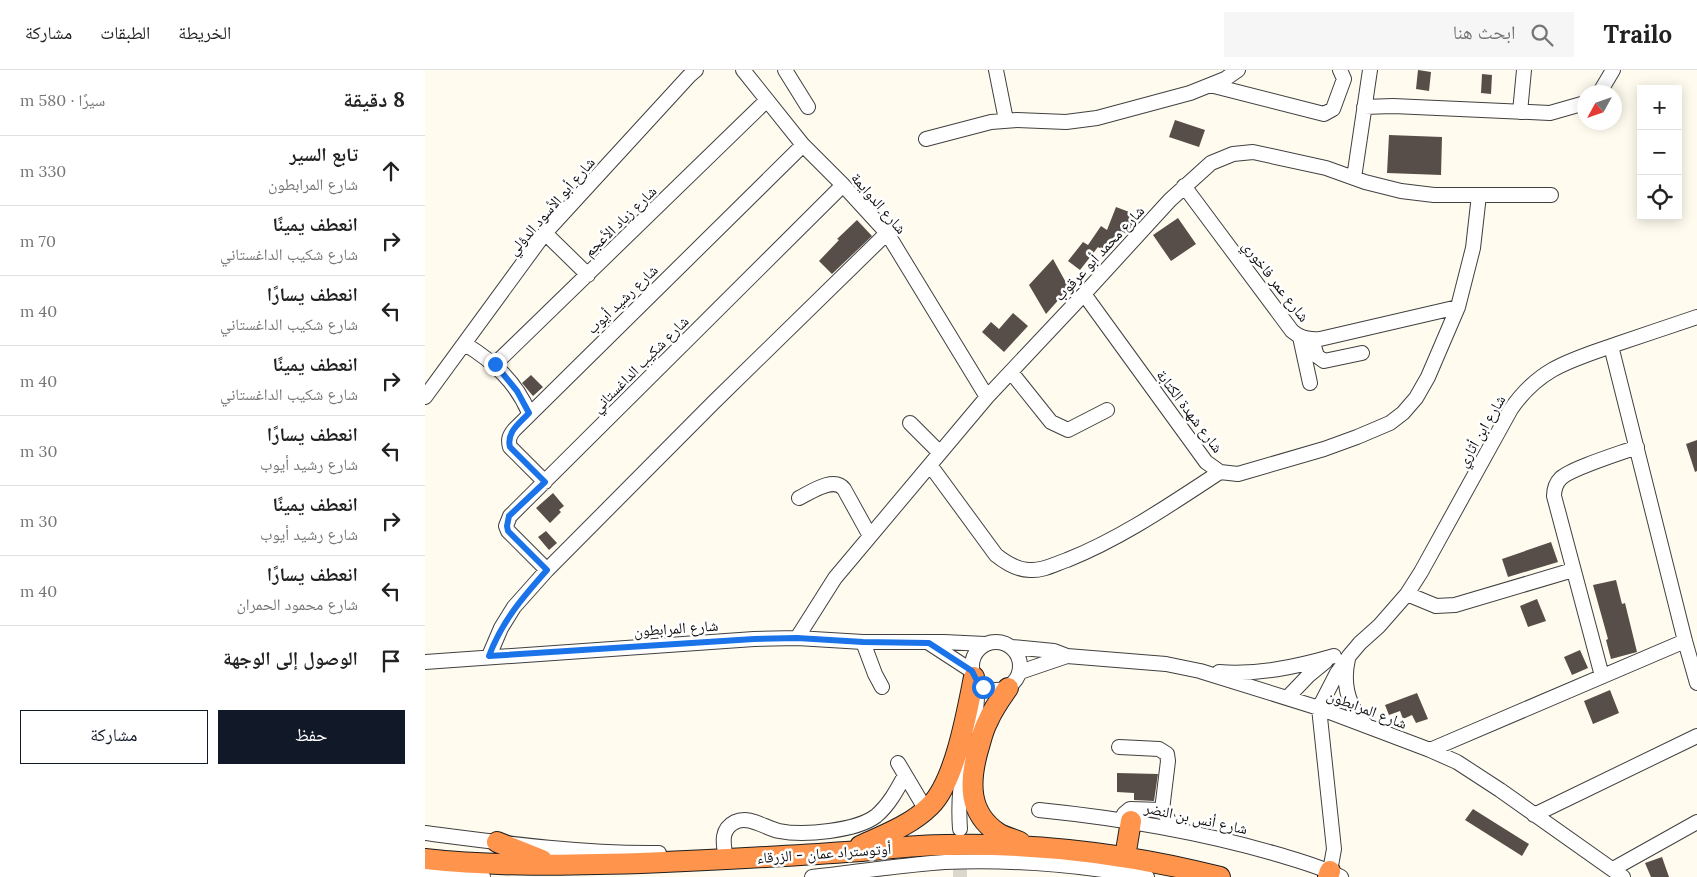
<!DOCTYPE html>
<html lang="ar">
<head>
<meta charset="utf-8">
<style>
  :root { --surface:#fff; --page:#f6f6f6; --text:#222; --muted:#767676; --line:#e0e0e0; --accent:#111827 }
  body { margin:0; font-family:Lora,"Noto Naskh Arabic",serif; background:var(--page); color:var(--text); direction:rtl }
  .controls { position:absolute; right:15px; top:15px; display:grid; overflow:hidden; border-radius:0px; box-shadow:0 2px 12px #0003 }
  .controls button { width:45px; height:45px; display:grid; place-items:center; padding:0; border:0; border-bottom:1px solid var(--line); background:var(--surface); color:var(--text); font:25px sans-serif }
  .compass { position:absolute; left:1152px; top:15px; width:45px; height:45px; border-radius:50%; background:var(--surface); box-shadow:0 2px 12px #0003; rotate:230deg }
  .stop { position:absolute; width:15px; height:15px; margin:-11px; border:4px solid #1a73e8; border-radius:50%; background:#fff }
  .stop.end { background:#1a73e8; border-color:#fff; box-shadow:0 1px 5px #0008 }
  .list { margin:0; padding:0; list-style:none }
  h2 { display:flex; justify-content:space-between; align-items:center; height:65px; margin:0; padding:0 20px; font-size:21px }
  h2 small { font-size:16px; font-weight:400; color:var(--muted) }
  .list li { display:grid; grid-template-columns:32px 1fr auto; gap:15px; align-items:center; box-sizing:border-box; height:70px; padding:0 20px; border-top:1px solid var(--line) }
  .list b { display:block; font-size:19px; white-space:nowrap }
  .list p { margin:0; font-size:16px; white-space:nowrap; color:var(--muted) }
  .list em { font-size:16px; font-style:normal; color:var(--muted) }
  .actions { display:flex; gap:10px; padding:15px 20px }
  .actions a { flex:1; padding:11px 0; border:1px solid var(--accent); border-radius:0px; text-align:center; font-size:18px; color:var(--accent) }
  .actions .main { background:var(--accent); color:#fff }
  .icon { flex:none; width:28px; height:28px; fill:none; stroke:currentColor; stroke-width:2; stroke-linecap:round; stroke-linejoin:round }
  .map { position:relative; flex:none; width:1272px; height:807px; overflow:hidden; direction:ltr }
  header { display:flex; align-items:center; gap:30px; box-sizing:border-box; height:70px; padding:0 25px; background:var(--surface); border-bottom:1px solid var(--line) }
  header strong { font-size:24px }
  nav { display:flex; gap:28px; margin-inline-start:auto; font-size:18px }
  .search { width:350px; height:45px; background:var(--page); display:flex; align-items:center; gap:12px; box-sizing:border-box; padding:0 18px; border-radius:0px; color:var(--muted); font-size:19px }
  main { display:flex }
  aside { flex:1; background:var(--surface) }
  .map>svg:first-child { display:block }
  .building { fill:#574e49 }
  .lines { fill:none; stroke-linecap:round; stroke-linejoin:round }
  .minor-tunnel { stroke:#dbd7cc; stroke-width:14; stroke-dasharray:14 7; stroke-linecap:butt }
  .minor-casing { stroke:#404040; stroke-width:16 }
  .highway-casing { stroke:#1e1e1e; stroke-width:22 }
  .minor { stroke:#fff; stroke-width:14 }
  .highway { stroke:#ff944c; stroke-width:20 }
  .route { stroke:#1a73e8; stroke-width:6 }
  .labels { text-anchor:middle; dominant-baseline:central; stroke-width:5; stroke-linejoin:round; paint-order:stroke }
  .street-label { font-size:15px; fill:#0d0d0d; stroke:#fff }
</style>
</head>
<body>
<header>
<strong>Trailo</strong>
<div class="search"><svg class="icon" aria-label="search" viewBox="0 0 24 24"><circle cx="10" cy="10" r="6"/><path d="M15 15l6 6"/></svg>ابحث هنا</div>
<nav><a>الخريطة</a><a>الطبقات</a><a>مشاركة</a></nav>
</header>
<main>
<div class="map">
<svg width="1272" height="807" viewBox="0 0 1272 807">
  <rect width="100%" height="100%" fill="#fffbee"/>
  <path class="building" d="M993,0L1006,2L1004,21L991,19Z
    M1057,4L1067,5L1066,24L1056,23Z
    M750,50L780,60L774,77L744,67Z
    M964,65L1017,67L1016,105L962,103Z
    M691,137L707,143V145L711,146L705,161L702,164L696,161L681,183L673,177L655,200L643,191L658,172L663,175L676,156L682,160Z
    M753,148L771,174L746,191L728,165Z
    M432,150L447,166L407,204L394,191L414,170L412,169Z
    M628,189L644,218L621,244L604,215Z
    M588,243L603,256L579,282L557,262L566,252L574,259Z
    M106,305L118,317L108,326L97,313Z
    M1272,370V401L1270,402L1261,374Z
    M128,423L139,436L134,440L136,442L125,453L111,438Z
    M121,461L132,473L124,480L113,467Z
    M1126,472L1133,492L1083,507L1077,489Z
    M1191,510L1197,534L1200,533L1212,582L1186,589L1181,570L1183,569L1168,515Z
    M1112,529L1121,551L1103,557L1095,536Z
    M1155,580L1163,598L1147,605L1139,587Z
    M1185,620L1194,643L1168,654L1159,631Z
    M992,623L1003,649L991,653L987,645L978,649L975,641L964,645L960,635Z
    M692,703L733,704L729,731L709,730V723L692,722Z
    M1048,739L1104,774L1097,786L1040,750Z
    M1237,787L1244,807H1226L1220,793Z"/>
  <g class="lines">
    <path class="minor-tunnel" d="M535,807V780"/>
    <g class="minor-casing">
      <path id="minor" d="M318,0L378,75L418,115L462,163L562,327
        M360,0L383,37
        M571,0L581,50
        M785,15L899,44L908,39L919,9L915,0
        M1175,22L1188,0
        M939,37L968,36L1125,43L1160,33
        M1095,42L1099,0
        M501,69L566,52L592,50L641,52L672,48L765,23L800,9L813,0
        M929,108L945,0
        M759,116L867,261C875,268 884,270 895,269L1033,237
        M120,163L163,205
        M659,224L781,392L795,402L813,404L899,379L932,367L965,353L978,343L991,328L1003,307L1033,237L1048,178L1054,125
        M875,267L885,313
        M887,270L892,286L899,291L937,283
        M40,274C69,292 91,312 104,343
        M1186,276L1260,571L1272,613
        M70,294L342,30
        M586,302L626,352L643,360L682,340
        M0,327L120,163L264,6L271,0
        M485,353L515,383
        M505,395L571,485C581,493 592,500 605,500C618,501 630,494 642,490C697,468 746,434 795,402
        M120,412L85,377C83,370 84,366 89,360L378,75
        M374,428C386,422 409,406 419,419L445,466
        M122,500L83,461L81,456L85,446L418,115
        M982,524L1011,536L1030,535L1148,500
        M372,568L410,508L562,327L659,224L745,130L786,93L808,84L828,82L901,98L940,112L976,121L1009,125H1126
        M547 596a24 24 0 1 1 48 0a24 24 0 1 1-48 0Z
        M438,572L450,604L457,617
        M504,573L547,601
        M587,577L629,581L642,586L741,594L775,601L894,638L1005,680L1032,692L1075,720L1198,807
        M64,586L76,558L89,537L122,500L289,332L462,163
        M923,589C917,615 923,637 942,656
        M0,592L329,569L372,568L438,572H519L560,574
        M595,602L642,586
        M794,602C833,605 871,597 909,586
        M1177,606L1129,426C1129,419 1131,413 1136,408C1147,398 1196,383 1212,377
        M862,628L884,605L901,591
        M550,657L552,628
        M694,677L734,679L742,684L743,691L737,740
        M1005,680L1260,571
        M473,693L501,740
        M614,740C693,748 771,761 848,783C871,790 895,796 916,807
        M1109,745L1272,666
        M697,750L699,744L705,739L737,740L740,743L748,759
        M535,759C533,731 536,701 544,674
        M0,763C77,773 156,784 234,783
        M301,789C299,776 294,760 310,752C324,745 340,758 354,761C379,766 431,761 451,746C464,735 472,720 480,705
        M1188,799L1272,752
        M0,801L58,807
        M905,801L909,779L894,638L912,603L924,586L935,573L954,556L982,524L996,502L1086,339C1115,297 1147,290 1192,274C1219,265 1245,256 1272,247
        M387,807C431,802 476,795 520,792C588,789 655,795 722,807"/>
    </g>
    <g class="highway-casing">
      <path id="highway" d="M583,618C576,628 568,639 563,651C558,660 556,670 553,680C544,712 543,743 573,763C579,767 588,769 595,772
        M72,772L117,790
        M435,776C459,765 486,755 505,736C530,712 542,642 549,607
        M700,787L706,751
        M0,789C72,797 144,795 216,793C285,790 353,787 421,782C454,780 487,775 521,775C613,773 705,784 795,807
        M903,807L905,801"/>
    </g>
    <use href="#minor" class="minor"/>
    <use href="#highway" class="highway"/>
  </g>
  <g class="lines">
    <path class="route" d="M70,294L92,321L104,343C95,353 81,362 85,377L120,412L84,446L82,456L83,461L122,500C98,527 77,551 64,586L329,569L372,568L438,572L504,573L547,601L552,611L558,617"/>
  </g>
  <g class="labels">
    <g class="street-label">
      <text transform="translate(454 133) rotate(49)">شارع الدوايمة</text>
      <text transform="translate(126 136) rotate(-49)">شارع أبو الأسود الدؤلي</text>
      <text transform="translate(195 151) rotate(-44)">شارع زياد الأعجم</text>
      <text transform="translate(674 183) rotate(-47)">شارع محمد أبو عرقوب</text>
      <text transform="translate(851 211) rotate(52)">شارع عمر فاخوري</text>
      <text transform="translate(197 229) rotate(-44)">شارع رشيد أيوب</text>
      <text transform="translate(215 294) rotate(-45)">شارع شكيب الداغستاني</text>
      <text transform="translate(765 341) rotate(53)">شارع شهدة الكتابة</text>
      <text transform="translate(1056 361) rotate(-60)">شارع ابن أثاري</text>
      <text transform="translate(251 558) rotate(-4)">شارع المرابطون</text>
      <text transform="translate(942 639) rotate(21)">شارع المرابطون</text>
      <text transform="translate(771 748) rotate(12)">شارع أنس بن النضر</text>
      <text transform="translate(399 783) rotate(-4)">أوتوستراد عمان - الزرقاء</text>
    </g>
  </g>
</svg>
<div class="controls">
<button>+</button>
<button>−</button>
<button><svg class="icon" aria-label="locate" viewBox="0 0 24 24"><circle cx="12" cy="12" r="6"/><path d="M12 2v4M12 18v4M2 12h4M18 12h4"/></svg></button>
</div>
<svg class="compass" viewBox="-18 -18 36 36"><path d="M0-13l5 13h-10z" fill="#e53935"/><path d="M0 13l5-13h-10z" fill="#767676"/></svg>
<div class="stop" style="left:558px;top:617px"></div>
<div class="stop end" style="left:70px;top:294px"></div>
</div>
<aside>
<h2>8 دقيقة<small>سيرًا · 580 m</small></h2>
<ul class="list">
<li><svg class="icon" aria-label="ahead" viewBox="0 0 24 24"><path d="M12 20V5M6 11l6-6 6 6"/></svg><div><b>تابع السير</b><p>شارع المرابطون</p></div><em>330 m</em></li>
<li><svg class="icon" aria-label="right" viewBox="0 0 24 24"><path d="M7 20v-9h11M14 6l5 5-5 5"/></svg><div><b>انعطف يمينًا</b><p>شارع شكيب الداغستاني</p></div><em>70 m</em></li>
<li><svg class="icon" aria-label="left" viewBox="0 0 24 24"><path d="M17 20v-9H6M10 6l-5 5 5 5"/></svg><div><b>انعطف يسارًا</b><p>شارع شكيب الداغستاني</p></div><em>40 m</em></li>
<li><svg class="icon" aria-label="right" viewBox="0 0 24 24"><path d="M7 20v-9h11M14 6l5 5-5 5"/></svg><div><b>انعطف يمينًا</b><p>شارع شكيب الداغستاني</p></div><em>40 m</em></li>
<li><svg class="icon" aria-label="left" viewBox="0 0 24 24"><path d="M17 20v-9H6M10 6l-5 5 5 5"/></svg><div><b>انعطف يسارًا</b><p>شارع رشيد أيوب</p></div><em>30 m</em></li>
<li><svg class="icon" aria-label="right" viewBox="0 0 24 24"><path d="M7 20v-9h11M14 6l5 5-5 5"/></svg><div><b>انعطف يمينًا</b><p>شارع رشيد أيوب</p></div><em>30 m</em></li>
<li><svg class="icon" aria-label="left" viewBox="0 0 24 24"><path d="M17 20v-9H6M10 6l-5 5 5 5"/></svg><div><b>انعطف يسارًا</b><p>شارع محمود الحمران</p></div><em>40 m</em></li>
<li><svg class="icon" aria-label="arrive" viewBox="0 0 24 24"><path d="M6 21V4h12l-3 4 3 4H6"/></svg><div><b>الوصول إلى الوجهة</b></div></li>
</ul>
<div class="actions"><a class="main">حفظ</a><a>مشاركة</a></div>
</aside>
</main>
</body>
</html>
